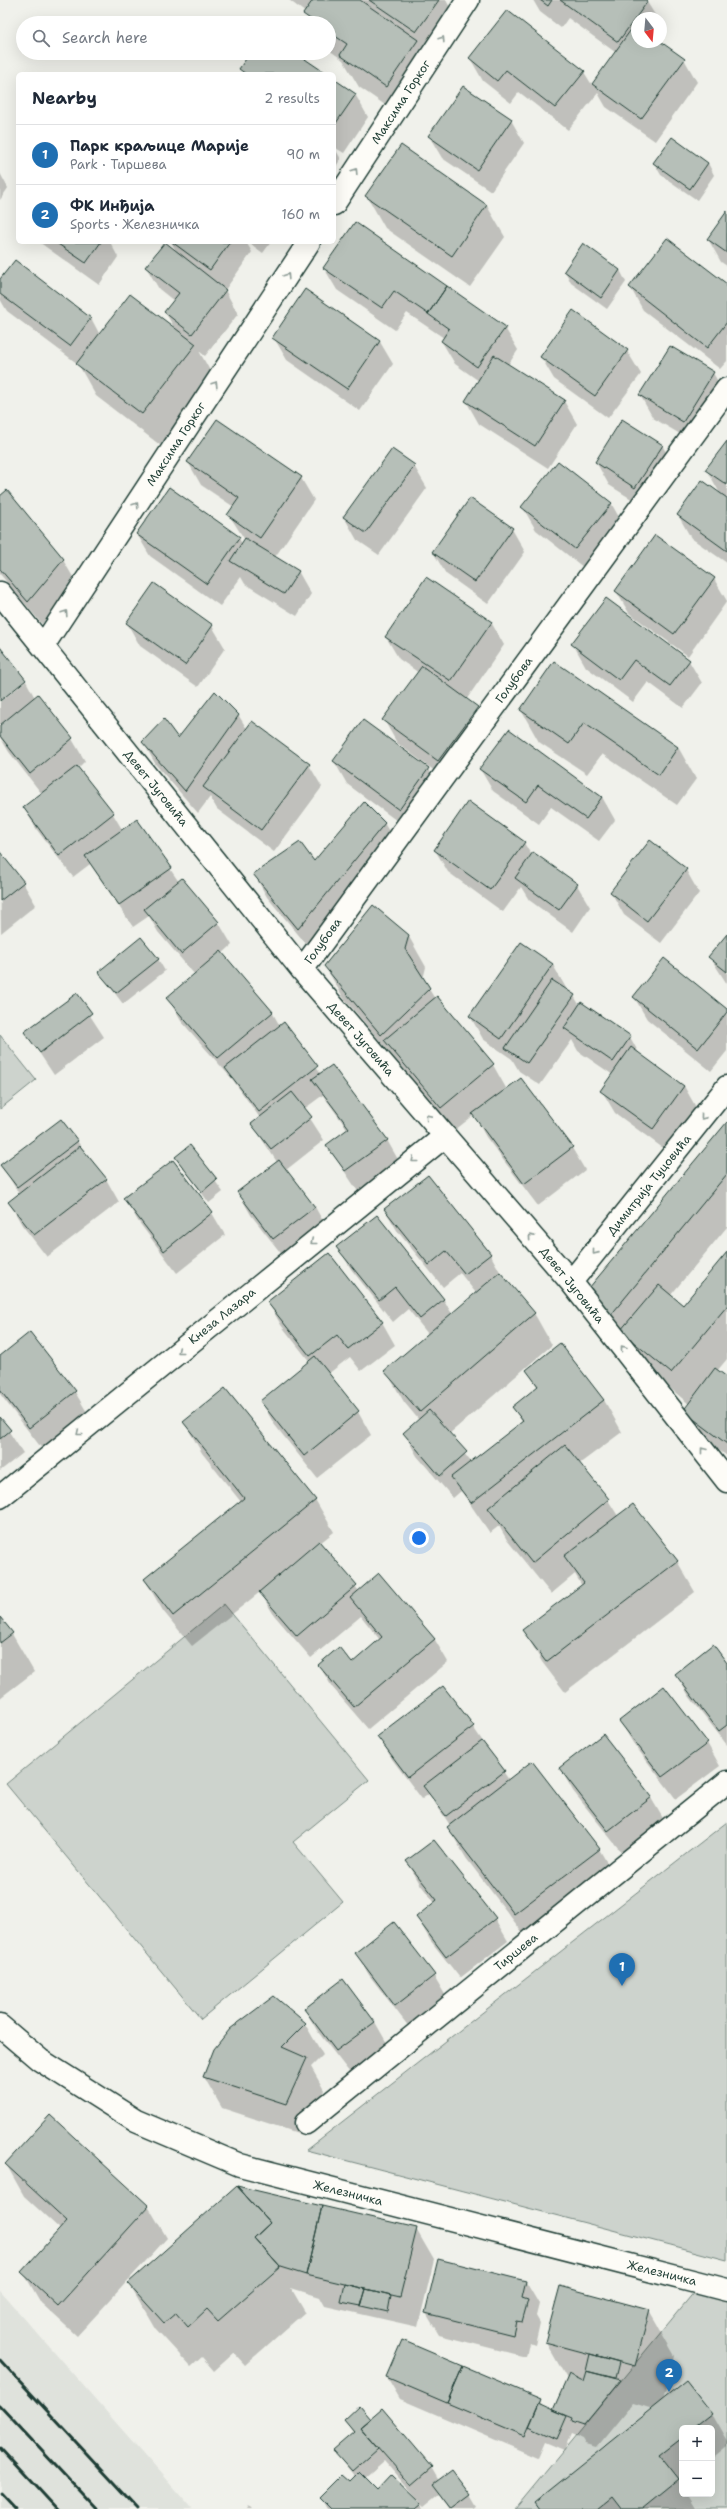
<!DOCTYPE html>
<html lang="en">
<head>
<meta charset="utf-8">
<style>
  :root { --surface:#fff; --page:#f2f2f3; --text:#1f2937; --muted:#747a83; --line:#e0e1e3; --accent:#1f6fb2 }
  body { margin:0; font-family:"Shantell Sans",sans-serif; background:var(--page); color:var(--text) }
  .controls { position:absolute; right:12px; bottom:12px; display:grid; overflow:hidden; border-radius:6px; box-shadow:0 4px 16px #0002 }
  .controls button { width:36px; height:36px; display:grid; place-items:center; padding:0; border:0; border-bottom:1px solid var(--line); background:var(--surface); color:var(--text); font:20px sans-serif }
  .compass { position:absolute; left:631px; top:12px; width:36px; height:36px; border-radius:50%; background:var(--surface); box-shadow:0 4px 16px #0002; rotate:164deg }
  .you { position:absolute; left:419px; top:1538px; width:14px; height:14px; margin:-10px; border:3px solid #fff; border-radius:50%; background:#1a73e8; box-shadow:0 0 0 6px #1a73e833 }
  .badge { display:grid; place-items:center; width:26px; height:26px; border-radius:50%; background:var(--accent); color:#fff; font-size:13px; font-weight:700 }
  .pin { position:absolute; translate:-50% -33px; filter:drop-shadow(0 1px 2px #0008) }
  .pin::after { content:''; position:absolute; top:21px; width:14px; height:12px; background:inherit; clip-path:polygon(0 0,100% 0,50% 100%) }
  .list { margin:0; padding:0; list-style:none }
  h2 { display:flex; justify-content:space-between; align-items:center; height:52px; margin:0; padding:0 16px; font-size:17px }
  h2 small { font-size:13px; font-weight:400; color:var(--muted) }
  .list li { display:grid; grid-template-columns:26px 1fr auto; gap:12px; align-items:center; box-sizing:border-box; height:60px; padding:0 16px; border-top:1px solid var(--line) }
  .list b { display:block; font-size:15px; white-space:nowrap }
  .list p { margin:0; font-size:13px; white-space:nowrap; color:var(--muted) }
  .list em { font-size:13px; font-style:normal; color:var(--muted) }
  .icon { flex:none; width:22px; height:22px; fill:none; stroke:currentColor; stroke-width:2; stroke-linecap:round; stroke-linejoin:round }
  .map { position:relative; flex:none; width:727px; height:2509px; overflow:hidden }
  .search { position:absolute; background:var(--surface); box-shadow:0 4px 16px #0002; left:16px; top:16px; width:320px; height:44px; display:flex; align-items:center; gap:10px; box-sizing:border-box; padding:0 14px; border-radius:22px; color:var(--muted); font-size:15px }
  .panel { position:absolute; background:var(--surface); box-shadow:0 4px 16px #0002; left:16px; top:72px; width:320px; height:172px; border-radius:6px }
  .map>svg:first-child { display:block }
  .built { fill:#dfe2dc }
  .green { fill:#cdd3cd; stroke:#768880; fill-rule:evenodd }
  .shadow { fill:#0003; fill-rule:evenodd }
  .building { fill:#b6bfb8; stroke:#1f3d34 }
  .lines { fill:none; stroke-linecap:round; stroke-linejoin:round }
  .minor-casing { stroke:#1f3d34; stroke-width:25 }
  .minor { stroke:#fdfcf7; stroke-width:22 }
  .rail { stroke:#1f3d34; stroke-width:3 }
  .oneway { stroke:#8e9c96 }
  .labels { text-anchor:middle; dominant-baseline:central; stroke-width:3; stroke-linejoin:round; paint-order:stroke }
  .street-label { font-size:12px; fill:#1f3d34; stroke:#fdfcf7 }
</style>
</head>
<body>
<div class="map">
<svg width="727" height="2509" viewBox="0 0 727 2509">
  <rect width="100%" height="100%" fill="#f0f1eb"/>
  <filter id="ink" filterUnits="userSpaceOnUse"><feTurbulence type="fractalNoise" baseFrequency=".025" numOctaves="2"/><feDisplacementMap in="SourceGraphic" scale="8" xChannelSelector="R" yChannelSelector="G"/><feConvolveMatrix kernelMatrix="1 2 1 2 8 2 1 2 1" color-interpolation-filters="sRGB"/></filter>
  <g filter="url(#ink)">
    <path class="built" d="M0,2291L192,2509H0Z"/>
    <path class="green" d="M0,1035L36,1080L0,1109Z
      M224,1604L369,1780L293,1842L343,1902L201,2019L6,1784Z
      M727,1822V2260L306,2150Z
      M700,2285L727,2292V2509H515ZM682,2428H712V2494H682Z"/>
    <path class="shadow" d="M289,0H446L455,17L430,54L423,49L435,72L404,118L359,87L343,60L329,50V23H310L306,13Z
      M533,0H645L647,2L657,18H637V42H659L684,59L697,82L655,141L606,107L598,93L568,130L519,92L511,103L483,81L470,58L584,72L592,85L615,52L568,18L561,28L540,12Z
      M334,80L355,94L368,117L344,153L334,147Z
      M511,120L524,143L491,191L442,158L429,136Z
      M334,147L341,159L334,169Z
      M401,147L487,206L505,237L470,287L385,228L367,196Z
      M654,163H708L714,175L697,200L661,175Z
      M0,173L8,188L0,200Z
      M727,212V266L721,262L708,239Z
      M39,242H110L118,257L99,285Z
      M171,242H246L252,252L225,290L238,314L205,356L199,351L213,376L160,445L96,396L78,364L7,311L0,299V281L91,318L100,335L175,329L165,312L174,301L159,289L146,267L178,254Z
      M248,242H271L263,253Z
      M324,268L505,328L518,350L508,365L564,401L577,424L548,468L479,424L466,401L479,381L455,364L442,342L444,338L407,313L395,330L337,290Z
      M620,270L626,282L607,309L571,283L565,271Z
      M727,285V361L720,369L643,310L630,287Z
      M305,291L380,342L393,364L360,411L287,360L274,338Z
      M573,312L627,351L641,374L608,418L554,379L541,357Z
      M713,373L726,395L697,444L653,418L640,395Z
      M727,442V563L691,538L678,515L721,495L707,470Z
      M662,445L675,468L649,510L609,485L596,462Z
      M188,462L301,478L314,500L275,557L298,571L311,594L297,616L245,584L241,577L220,606L150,556L137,534L239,538L242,544L245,540L229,515L234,507L201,485Z
      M414,466L427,488L379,555L357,540L344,517Z
      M0,497L63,560L76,582L42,624L0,574Z
      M611,503L624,526L588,571L536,530L523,508Z
      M512,529L525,552L488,604L446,574L433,552Z
      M714,579L727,601L688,656L629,613L616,591Z
      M491,622L504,645L466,700L477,708L490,730L451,783L397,743L384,720L419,673L399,659L386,637Z
      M127,623L212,626L225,648L198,687L140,646Z
      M573,644L689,661L702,683L683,708L648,682L633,702L586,667Z
      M554,662L678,747L696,779L677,805L602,754L587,774L539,742L521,710Z
      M26,681L35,698L38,696L72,739L85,761L78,768L113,814L123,831L137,821L179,882L182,879L219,923L232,945L222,954L272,1012L280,1026L284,1024L321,1074L387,1140L400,1163L359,1193L327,1145L348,1130L323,1095L304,1109L324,1140L286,1170L315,1207L328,1230L287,1261L251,1215L238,1192L277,1162L252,1124L260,1118L233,1080L181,1021L168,998L195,975L158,932L149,916L133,927L90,864L73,877L37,830L24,808L42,794L9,752L0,737V702Z
      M239,716L247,729L309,765L322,787L274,852L217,809L210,797L198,813L156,765L143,742L178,740Z
      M334,761L428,769L441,791L412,832L347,784Z
      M480,769L602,797L615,820L599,841L551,807L539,824L493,791Z
      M384,823L398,846L312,951L267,897L254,874L314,862Z
      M524,843L532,856L577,885L590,907L573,932L529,900L521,887L503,912L448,872L435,850Z
      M0,853L23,883L36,905L1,933Z
      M686,870L699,893L661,943L624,915L611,892Z
      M408,935L426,967L423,979L435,999L437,997L493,1065L506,1088L502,1091L572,1148L585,1170L538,1206L486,1137L474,1115L455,1130L343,997L325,966Z
      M727,935V984L710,957Z
      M522,943L553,965L566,988L564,989L574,996L580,1006L630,1037L640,1055L684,1086L697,1109L667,1151L615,1113L602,1091L613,1075L578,1051L572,1040L540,1085L519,1071L512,1059L483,1039L470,1016Z
      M158,959L165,971L123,1004L99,972Z
      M76,994L104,1037L54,1075L26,1033Z
      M634,997L727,1010V1051L711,1071L647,1019Z
      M727,1124V1227L670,1296L683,1307L727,1254V1359L717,1371L727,1378V1456L697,1434L684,1411L689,1404L640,1363L603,1326Z
      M77,1141L106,1179L119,1202L47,1257L22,1225L9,1202L19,1194L2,1165Z
      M190,1146L223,1192L209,1203L176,1157Z
      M173,1161L212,1213L225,1235L177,1273L138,1221L125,1199Z
      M385,1210L490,1254L503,1277L534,1313L552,1345L449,1434L471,1462L522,1422L513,1407L538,1388L527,1370L560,1345L604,1400L622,1432L579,1464L608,1500L618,1516L677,1561L695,1592L565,1692L542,1662L524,1631L582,1586L575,1574L551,1594L507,1540L499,1526L490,1533L461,1491L453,1498L417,1456L404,1433L419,1420L404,1402L386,1371L428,1334L408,1309L393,1322L351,1269L338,1247L376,1216L444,1300L452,1314L476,1293L460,1273L443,1287L398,1232Z
      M268,1302L382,1322L395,1345L361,1371L350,1357L328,1374L358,1412L371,1435L317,1478L274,1424L261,1401L310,1362L281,1325Z
      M30,1334L75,1392L88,1414L43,1450L0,1394V1357Z
      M225,1389L316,1501L334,1532L320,1543L359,1591L379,1574L435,1640L448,1662L368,1729L332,1687L319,1665L352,1664L380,1640L361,1616L311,1658L274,1615L260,1592L192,1646L163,1611L145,1580L241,1502L202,1453L184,1422Z
      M0,1418L23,1453L0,1471Z
      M0,1619L12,1634L34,1672L0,1698Z
      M727,1664V1745L689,1696L676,1674Z
      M443,1687L473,1727L509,1780L599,1849L617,1880L532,1945L466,1858L448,1827L450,1825L429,1794L422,1799L392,1759L379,1737Z
      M620,1721L707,1743L720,1766L676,1799L633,1743Z
      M603,1736L651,1798L664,1820L622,1853L573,1791L560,1768Z
      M407,1861L495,1919L508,1941L460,1978L430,1940L417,1917L435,1903L420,1884Z
      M356,1953L434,1976L447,1998L409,2027L369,1975Z
      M305,2010L375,2022L388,2045L350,2073L318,2032Z
      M305,2024L323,2055L311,2067L324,2090L304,2135L222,2108L204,2077Z
      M6,2164L148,2206L167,2238L77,2336L41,2303L23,2272L61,2230L24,2196Z
      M416,2229L434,2260L418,2327L325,2306L320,2297L291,2288L305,2312L245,2365L234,2353L214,2371L202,2357L191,2367L155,2328L129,2283Z
      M526,2282L539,2304L536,2316L540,2323L535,2345L529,2343L526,2357L439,2335L426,2313Z
      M649,2311L675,2356L663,2401L711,2414L727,2442V2447L712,2459V2428H682V2494H687L696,2509H540L653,2409L633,2403L597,2447L586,2444L583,2439L571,2434L564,2450L545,2442L538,2458L400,2399L387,2377L540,2400L544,2406L554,2411L567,2379L546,2342Z
      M345,2420H369L431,2467L439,2481L470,2495L477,2507L474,2509H451L440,2494L424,2507L419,2503L423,2509H327L320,2497L350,2483L355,2477L334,2450L354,2434ZM384,2461L419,2501L418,2503L377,2491L364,2478Z
      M249,2506L252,2509H247Z"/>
    <path class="building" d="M313,0H360L418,40L386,87L340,55L347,44L329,32V23H316L303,14Z
      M369,0H439L416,32Z
      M540,0H552L548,6Z
      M560,0H647L648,1L618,42Z
      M507,10L585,71L555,108L506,70L497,81L469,58Z
      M635,24L637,25V42H661L685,59L641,119L592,84Z
      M250,53H296L327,74H246L239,69Z
      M334,79L356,94L334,126Z
      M463,86L512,119L477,170L428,136Z
      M672,137L708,163L690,189L653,163Z
      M401,145L487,205L452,256L365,196Z
      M727,211V253L707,239Z
      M355,222L447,286L428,314L394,291L382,308L323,268Z
      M667,238L727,284V322L707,348L629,287Z
      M55,242H101L86,263Z
      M165,242L226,290L192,334L164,312L179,293L145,267Z
      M172,242H230L210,270Z
      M583,243L620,270L601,298L564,271Z
      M15,260L91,318L70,346L0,294V279Z
      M447,286L506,327L477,367L441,341L449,329L428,314Z
      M305,289L380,341L347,389L272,338Z
      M130,294L196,344L142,414L76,364Z
      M573,310L628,350L595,396L540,357Z
      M670,346L714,372L683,422L639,395Z
      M494,355L565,400L535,446L465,401Z
      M217,419L302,477L260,538L227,515L239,498L187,462Z
      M622,419L663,445L635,488L595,462Z
      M727,441V485L705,470Z
      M392,449L415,465L366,533L343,517Z
      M558,461L612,503L575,549L521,507Z
      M702,480L727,498V551L677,515Z
      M169,487L240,537L207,584L136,534Z
      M7,490L64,559L28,602L0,569V496Z
      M470,498L513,528L475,582L432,552Z
      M655,535L715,578L674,634L615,591Z
      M245,538L299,571L284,594L230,561Z
      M426,577L492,622L451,681L385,637Z
      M154,583L213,625L185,665L126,623Z
      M606,598L690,660L670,686L634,660L619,680L571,644Z
      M0,647L26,680L0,701Z
      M554,661L678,747L659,775L584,723L569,744L520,710Z
      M422,666L478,707L438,761L382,720Z
      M215,691L239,715L185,791L142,742L164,719L178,738Z
      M38,694L73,738L30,774L0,736V725Z
      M363,720L429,768L399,810L333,761Z
      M252,721L310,764L261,830L203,787Z
      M509,729L602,797L586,819L538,785L526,802L479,769Z
      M77,766L114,813L59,856L23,807Z
      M468,801L525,842L490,890L434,850Z
      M364,802L385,823L298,929L253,874L300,842L314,861Z
      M137,819L172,868L119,905L85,856Z
      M650,840L687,869L647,921L610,892Z
      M0,852L24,882L0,901Z
      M533,852L578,884L559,910L515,878Z
      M182,878L219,922L181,954L144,909Z
      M373,905L409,935L405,949L430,988L381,1035L324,966Z
      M727,934V972L708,957Z
      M141,937L159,959L116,993L98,972Z
      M521,942L553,964L501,1039L469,1016Z
      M221,951L273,1012L218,1058L166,998Z
      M664,958L727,1009V1012L698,1049L633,997Z
      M552,980L575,995L527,1063L505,1048Z
      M77,993L92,1013L40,1053L24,1032Z
      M437,996L494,1064L441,1108L384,1040Z
      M581,1002L631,1036L613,1062L564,1028Z
      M284,1022L318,1066L259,1112L225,1068Z
      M631,1047L684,1086L653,1129L600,1091Z
      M332,1065L388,1140L345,1171L326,1145L349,1128L312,1079Z
      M521,1078L573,1147L524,1184L472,1114Z
      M292,1092L312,1117L271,1149L251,1124Z
      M61,1119L78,1141L17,1187L0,1165Z
      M727,1122V1174L610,1316L584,1294Z
      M190,1145L217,1179L202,1192L175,1157Z
      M80,1146L107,1179L34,1235L8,1202Z
      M173,1160L213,1212L164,1251L123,1198Z
      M279,1160L315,1207L273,1239L237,1192Z
      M428,1175L491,1254L465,1274L446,1251L429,1265L384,1209Z
      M377,1215L444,1299L420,1319L395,1287L379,1300L336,1247Z
      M727,1252V1306L671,1373L620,1331L659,1285L683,1305Z
      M329,1253L383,1322L348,1349L337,1335L310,1356L267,1302Z
      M500,1272L535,1313L420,1412L384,1371Z
      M30,1332L76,1391L29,1428L0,1390V1356Z
      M560,1343L604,1400L471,1503L451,1477L523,1421L512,1407L538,1386L526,1370Z
      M315,1356L359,1411L304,1456L260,1401Z
      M715,1368L727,1377V1444L683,1411Z
      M225,1388L316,1500L173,1616L144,1579L244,1498L183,1422Z
      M429,1410L467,1452L440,1476L403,1433Z
      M0,1417L11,1430L0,1439Z
      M565,1445L609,1499L532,1563L488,1508Z
      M633,1504L678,1561L546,1662L522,1630L584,1583L564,1556Z
      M319,1541L357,1585L297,1636L259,1592Z
      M379,1573L435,1639L354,1707L318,1665L339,1647L352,1663L382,1637L350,1598Z
      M0,1617L13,1633L0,1643Z
      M713,1644L727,1663V1725L719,1731L675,1674Z
      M443,1686L474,1726L408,1777L377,1736Z
      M664,1686L708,1743L662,1777L619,1721Z
      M603,1734L652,1797L608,1831L559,1768Z
      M482,1741L505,1771L446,1816L423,1786Z
      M532,1761L600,1849L514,1914L447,1827Z
      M434,1840L496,1918L446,1957L416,1917L437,1900L406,1861Z
      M394,1922L435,1975L395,2006L355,1953Z
      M343,1979L375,2022L336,2051L304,2009Z
      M274,1996L306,2023L282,2047L307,2058L286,2104L203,2077L214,2049L230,2029Z
      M50,2115L149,2206L58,2306L21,2272L67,2221L5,2164Z
      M237,2186L270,2223L254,2238L280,2267L218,2321L207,2309L188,2327L176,2313L164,2323L128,2283Z
      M237,2186L322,2206L306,2275L280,2267L254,2238L270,2223Z
      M322,2206L417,2228L400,2297L306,2275Z
      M438,2259L526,2281L522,2298L528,2300L522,2322L516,2321L513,2335L425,2313Z
      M345,2284L366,2289L361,2306L341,2302Z
      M560,2286L650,2310L635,2366L545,2342Z
      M366,2289L391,2295L388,2312L361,2306Z
      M402,2340L463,2366L447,2403L386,2377Z
      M590,2354L619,2362L615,2378L586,2371Z
      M463,2366L541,2399L525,2436L447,2403Z
      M586,2371L621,2380L584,2425L572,2421L573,2418L553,2410L569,2374L583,2381Z
      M686,2381L712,2414L694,2428H682V2438L660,2455L679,2479L642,2509H622L612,2496L596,2509H540L535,2502Z
      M539,2403L567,2416L557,2439L529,2426Z
      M359,2406L370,2419L360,2427L378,2448L352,2471L333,2450L354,2432L344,2420Z
      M382,2408L432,2467L411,2485L360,2427Z
      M452,2470L471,2495L452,2509L433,2484Z
      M359,2472L377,2490L391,2475L421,2504L415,2509H331L319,2497L342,2474L350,2481Z"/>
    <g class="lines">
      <g class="minor-casing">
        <path id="minor" d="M334,204L468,0
          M0,593L302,970L571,1282L727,1481
          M43,646L309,242
          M302,970L727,389
          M571,1282L727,1087
          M0,1497L445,1136
          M0,2026L40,2060L136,2121L240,2165L727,2290
          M306,2123L727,1782"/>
      </g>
      <use href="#minor" class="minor"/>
      <path class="rail" d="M0,2360L138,2509
        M0,2406L96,2509
        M0,2447L57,2509
        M0,2493L15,2509"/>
    </g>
    <defs><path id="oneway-chevron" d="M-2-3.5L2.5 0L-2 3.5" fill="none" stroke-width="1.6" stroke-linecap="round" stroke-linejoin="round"/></defs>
    <g class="oneway">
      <use href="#oneway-chevron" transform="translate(442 39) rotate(-57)"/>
      <use href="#oneway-chevron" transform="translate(355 171) rotate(-57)"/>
      <use href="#oneway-chevron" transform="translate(287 276) rotate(-57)"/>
      <use href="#oneway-chevron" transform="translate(215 384) rotate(-57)"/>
      <use href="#oneway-chevron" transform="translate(136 505) rotate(-57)"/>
      <use href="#oneway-chevron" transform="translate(65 613) rotate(-57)"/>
      <use href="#oneway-chevron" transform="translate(428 1117) rotate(-131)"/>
      <use href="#oneway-chevron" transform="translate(703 1117) rotate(129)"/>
      <use href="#oneway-chevron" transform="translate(414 1160) rotate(141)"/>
      <use href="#oneway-chevron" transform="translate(531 1237) rotate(-131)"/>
      <use href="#oneway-chevron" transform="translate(313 1242) rotate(141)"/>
      <use href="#oneway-chevron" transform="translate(595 1252) rotate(129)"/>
      <use href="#oneway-chevron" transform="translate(623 1348) rotate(-128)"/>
      <use href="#oneway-chevron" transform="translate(180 1351) rotate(141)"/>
      <use href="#oneway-chevron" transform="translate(79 1433) rotate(141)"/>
      <use href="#oneway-chevron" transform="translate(703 1450) rotate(-128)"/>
    </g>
  </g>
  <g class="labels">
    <g class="street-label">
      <text transform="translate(401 102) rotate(-57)">Максима Горког</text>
      <text transform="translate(176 444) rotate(-57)">Максима Горког</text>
      <text transform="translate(514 680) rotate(-54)">Голубова</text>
      <text transform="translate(156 788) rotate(51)">Девет Југовића</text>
      <text transform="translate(323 941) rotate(-54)">Голубова</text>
      <text transform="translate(361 1039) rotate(49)">Девет Југовића</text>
      <text transform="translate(649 1185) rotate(-51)">Димитрија Туцовића</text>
      <text transform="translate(572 1285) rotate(51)">Девет Југовића</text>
      <text transform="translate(222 1316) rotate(-39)">Кнеза Лазара</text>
      <text transform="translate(516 1952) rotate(-39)">Тиршева</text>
      <text transform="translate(348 2193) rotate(14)">Железничка</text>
      <text transform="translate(662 2273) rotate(14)">Железничка</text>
    </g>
  </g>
</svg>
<div class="controls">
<button>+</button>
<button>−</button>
</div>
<svg class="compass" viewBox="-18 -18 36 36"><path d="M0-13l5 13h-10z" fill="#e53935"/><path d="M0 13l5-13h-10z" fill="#747a83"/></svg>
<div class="you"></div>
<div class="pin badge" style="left:622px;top:1986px">1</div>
<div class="pin badge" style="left:669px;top:2392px">2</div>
<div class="search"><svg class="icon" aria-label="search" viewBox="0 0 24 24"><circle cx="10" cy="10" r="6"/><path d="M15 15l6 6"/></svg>Search here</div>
<section class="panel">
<h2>Nearby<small>2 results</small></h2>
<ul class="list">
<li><span class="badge">1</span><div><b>Парк краљице Марије</b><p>Park · Тиршева</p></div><em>90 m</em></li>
<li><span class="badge">2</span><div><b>ФК Инђија</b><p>Sports · Железничка</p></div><em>160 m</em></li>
</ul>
</section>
</div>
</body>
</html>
